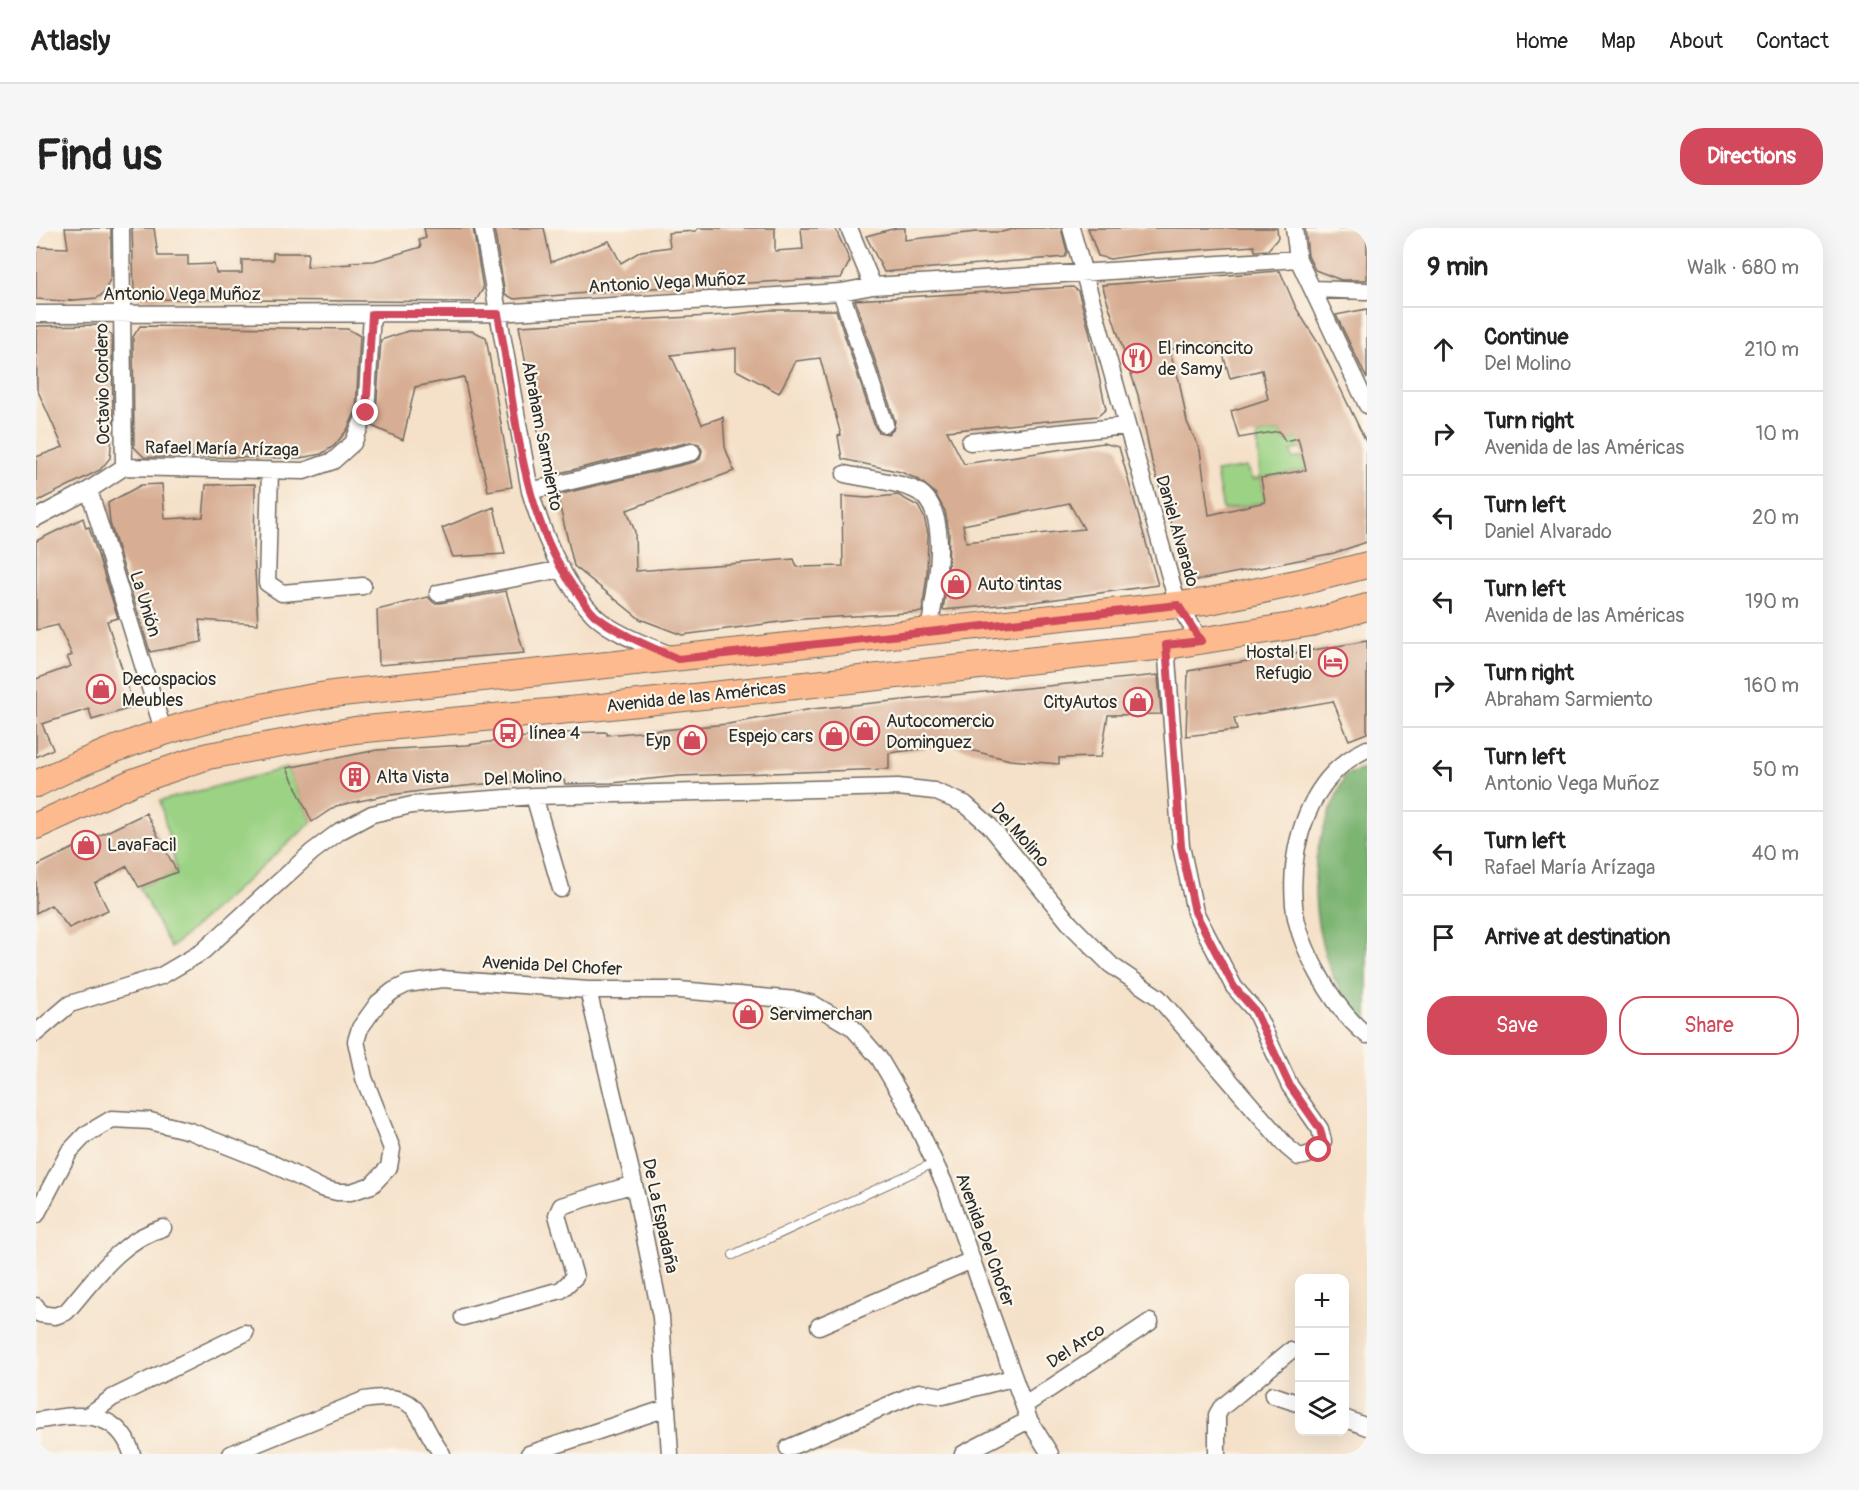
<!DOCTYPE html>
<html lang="en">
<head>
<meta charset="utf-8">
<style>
  :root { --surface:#fff; --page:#f6f6f6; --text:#222; --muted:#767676; --line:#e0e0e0; --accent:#d1495b }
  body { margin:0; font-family:Pangolin,sans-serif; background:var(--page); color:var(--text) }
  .controls { position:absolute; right:18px; bottom:18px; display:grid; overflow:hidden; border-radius:12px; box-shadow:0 6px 24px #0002 }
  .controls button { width:54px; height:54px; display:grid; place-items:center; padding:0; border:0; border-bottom:2px solid var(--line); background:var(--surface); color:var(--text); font:30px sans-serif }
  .stop { position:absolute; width:18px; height:18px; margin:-14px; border:4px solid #d1495b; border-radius:50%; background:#fff }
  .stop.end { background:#d1495b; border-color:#fff; box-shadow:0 2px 6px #0008 }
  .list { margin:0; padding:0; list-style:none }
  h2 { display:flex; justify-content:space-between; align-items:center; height:78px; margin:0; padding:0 24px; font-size:26px }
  h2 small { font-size:20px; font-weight:400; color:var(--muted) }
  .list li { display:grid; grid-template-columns:39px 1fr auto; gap:18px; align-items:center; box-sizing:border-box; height:84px; padding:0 24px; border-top:2px solid var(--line) }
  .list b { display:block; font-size:22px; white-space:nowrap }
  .list p { margin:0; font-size:20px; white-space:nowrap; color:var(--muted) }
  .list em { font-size:20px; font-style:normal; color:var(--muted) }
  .actions { display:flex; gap:12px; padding:18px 24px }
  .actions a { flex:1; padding:14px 0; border:2px solid var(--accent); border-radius:24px; text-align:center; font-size:21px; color:var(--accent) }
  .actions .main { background:var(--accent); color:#fff }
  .icon { flex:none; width:33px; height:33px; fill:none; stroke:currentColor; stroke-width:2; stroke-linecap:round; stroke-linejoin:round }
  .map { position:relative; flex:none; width:1331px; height:1226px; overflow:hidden; border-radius:24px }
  header { display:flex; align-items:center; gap:36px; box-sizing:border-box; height:84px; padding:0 30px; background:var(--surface); border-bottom:2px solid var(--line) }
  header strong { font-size:28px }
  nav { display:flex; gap:33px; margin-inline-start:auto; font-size:21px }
  .intro { display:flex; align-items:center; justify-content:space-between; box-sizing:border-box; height:144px; padding:0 36px }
  h1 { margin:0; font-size:42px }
  .button { padding:15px 27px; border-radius:24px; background:var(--accent); color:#fff; font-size:21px; font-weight:700 }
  main { display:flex; gap:36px; padding:0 36px }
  aside { flex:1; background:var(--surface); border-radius:24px; box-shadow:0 6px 24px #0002 }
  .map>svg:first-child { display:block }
  .green { fill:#9bd284; stroke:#637e58; stroke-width:1.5 }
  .forest { fill:#7cb472; stroke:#54704e; stroke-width:1.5 }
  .building { fill:#d7ad93; fill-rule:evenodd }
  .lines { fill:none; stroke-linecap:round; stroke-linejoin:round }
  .service-casing { stroke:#726b62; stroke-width:10 }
  .minor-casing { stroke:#726b62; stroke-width:19 }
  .primary-casing { stroke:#726b62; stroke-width:28 }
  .service { stroke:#fff; stroke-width:8 }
  .minor { stroke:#fff; stroke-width:16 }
  .primary { stroke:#fcba8e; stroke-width:26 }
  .route { stroke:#d1495b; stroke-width:8 }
  .labels { text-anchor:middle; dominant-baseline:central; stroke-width:4.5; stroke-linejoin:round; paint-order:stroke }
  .street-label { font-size:18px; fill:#2b2b2b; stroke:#fbf7ec }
  .poi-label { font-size:18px; fill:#2b2b2b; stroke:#fbf7ec; text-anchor:start }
</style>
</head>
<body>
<header>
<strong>Atlasly</strong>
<nav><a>Home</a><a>Map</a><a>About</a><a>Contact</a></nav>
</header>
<div class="intro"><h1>Find us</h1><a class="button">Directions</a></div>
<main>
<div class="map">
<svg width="1331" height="1226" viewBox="0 0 1331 1226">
  <rect width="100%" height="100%" fill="#fbf7ec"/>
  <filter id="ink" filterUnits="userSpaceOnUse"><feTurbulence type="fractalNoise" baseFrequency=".0167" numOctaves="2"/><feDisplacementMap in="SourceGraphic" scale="12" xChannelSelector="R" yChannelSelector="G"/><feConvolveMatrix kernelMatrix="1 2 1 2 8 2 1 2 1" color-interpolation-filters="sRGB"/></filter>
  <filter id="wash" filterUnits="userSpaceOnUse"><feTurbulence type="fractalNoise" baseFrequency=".008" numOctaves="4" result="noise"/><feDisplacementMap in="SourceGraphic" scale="24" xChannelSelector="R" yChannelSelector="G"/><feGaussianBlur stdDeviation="1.35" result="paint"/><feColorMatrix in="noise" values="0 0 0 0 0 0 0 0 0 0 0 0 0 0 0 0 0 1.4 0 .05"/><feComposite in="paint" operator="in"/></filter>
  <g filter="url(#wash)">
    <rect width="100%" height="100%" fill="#f5e1c9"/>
    <path class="green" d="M1243,203L1249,213L1271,208L1274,218L1255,223L1257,231L1267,229L1270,242L1225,250L1229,274L1187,282L1180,244L1210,239L1217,252L1224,250L1221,207Z
      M251,540L276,594L135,720L103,659L141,644L124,573Z"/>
    <path class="forest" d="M1331,540V795C1288,757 1275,689 1280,634C1282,608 1299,572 1309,547Z"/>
    <g id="blocks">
      <path class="building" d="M29,0H75V49L68,65L61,70L27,73L0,71V19L32,20Z
        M96,0H118L122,28H152V37L178,36L180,45H206V32H237V25H272L271,39L315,36L314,34L338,33L385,19L383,12L390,10L388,0H437L447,61L439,74L104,71L98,64Z
        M458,0H508L515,34L573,13L585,35L605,23L634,19L632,5L660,3L662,0H739V23L767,21L765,0H799L814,33L805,50L598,61L478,71L469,66Z
        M860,0H869V12L940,4H966L981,0H1025L1031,24L1029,29L848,44L830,8Z
        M1052,0H1241L1242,10L1232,22L1219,23L1218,18L1116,25L1074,31L1062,28Z
        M1269,0H1331V52H1305L1279,42L1272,28Z
        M1244,43L1260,80L1284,118L1331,216V314L1298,325L1153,354L1116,234L1102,167L1066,57ZM1156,116H1184L1194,150L1226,142L1232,171L1195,183L1203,210L1243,203L1249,213L1262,210L1270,242L1225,250L1229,274L1173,287L1164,222L1151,194L1143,152L1133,122Z
        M1037,59L1042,63L1053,102L1070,181L1062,188L911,203L928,236L1067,215L1083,219L1122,357L998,374L907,382L912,349L913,304L909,283L899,265L883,252L865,244L806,231L802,208L805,207L784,130L760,133L743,165L700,142V120L635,127L666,196L687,189L689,219L698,243L591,282L599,304L600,343L758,331L761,339L807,338L806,268L831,270L862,267L882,278L888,289L892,306L891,347L886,384L767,391L646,407L604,391L538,338L521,267L658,234L664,231L666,222L663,216L654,214L510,248L483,98L693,87L734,82H800L839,199L843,204L852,206L857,202L859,193L819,72ZM1033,275L1048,301L930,314L927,297Z
        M1331,81V151L1300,87Z
        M66,97L76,108L77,196L74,230L64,242L0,274V229L27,219L1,161L0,98Z
        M104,98L312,101L324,108L320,183L311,202L298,218L285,226L264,230L108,229L98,219L97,109Z
        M372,103H436L450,109L476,259L452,263L428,149L379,159L367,212L336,198L340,186L345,112Z
        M126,256L129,291L167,289L170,257L219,256L218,325L222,396L163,392L166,414L114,424L74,295L72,275L105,257Z
        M458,279L469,326L417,329L406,300Z
        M47,290L50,300L53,299L82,390L71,393L98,479L56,492L53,481L6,496L17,521L0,529V451L35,438L31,429L36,427L22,397L0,402V313Z
        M470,363L488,425L343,437L341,382L392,369L398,375H404Z
        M1331,413V505L1313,512L1297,473L1198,490L1201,502L1150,508L1152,443Z
        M1122,447L1125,486L1072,487L1065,529L1023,530V536L974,532L914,517L853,525V541L643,548L576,555L529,556L528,552L468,554L400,561L347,568L300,578L276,594L251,540L341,522L431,517L520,505L571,504V507L692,496L776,481Z
        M110,585L141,644L103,659L91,638L59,656L72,682L33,700L15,677L0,685V638Z"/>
    </g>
  </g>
  <g filter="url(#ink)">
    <use href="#blocks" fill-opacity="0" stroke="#726b62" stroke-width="1.5"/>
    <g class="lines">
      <g class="service-casing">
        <path id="service" d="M697,1027L900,934"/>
      </g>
      <g class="minor-casing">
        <path id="minor" d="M85,0L88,239
          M447,0L494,263C507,307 526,354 558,387C576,405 613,418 637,428
          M813,0L837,58
          M1035,0L1142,377L1165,413
          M1258,0L1262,31L1331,177
          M1278,61L1331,63
          M805,64L849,196
          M0,86L462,85L805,64L837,58L1262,31
          M934,214L1090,198
          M234,242L231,355L246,365L327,358
          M809,246C831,251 856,253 877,261C920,277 898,370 893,403
          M53,262L127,502
          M494,263L656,224
          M0,290L53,262L88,239L268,243L297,233L317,215L330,185L336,86
          M402,365L526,341
          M1331,521C1273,548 1253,617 1258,677C1262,718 1298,782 1331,807
          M498,568L525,661
          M552,762L598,956L625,1089L634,1226
          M0,805L34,776L125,748L166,724L276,624L304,603L336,586L376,577L498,568L862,559L898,563L929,576L953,597L1035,697L1075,737L1122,769L1251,919L1263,929C1275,927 1282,924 1287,913L1284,901L1254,858L1219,783L1198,759L1159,684L1145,618L1130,417
          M0,987L33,924L49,907L76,891L114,893L154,903L235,935L285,960L301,964H315L336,957L353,939L356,921L328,850L320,813L324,800L342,775L357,763L371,756L406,751L552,762H643L761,772L777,776L816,799L843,830L876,886L909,957L993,1192L1014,1226
          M0,1078L4,1086L19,1088L30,1084C58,1052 85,1011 127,1000
          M427,1089L525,1062L539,1049L521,987L525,978L598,956
          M783,1098L936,1032
          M1237,1167L1264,1176
          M989,1177L1114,1094
          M53,1187L76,1170L209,1105
          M1308,1190L1331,1199
          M0,1193C38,1186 82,1179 96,1226
          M752,1220L883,1164L907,1168L976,1150
          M195,1226L328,1172C388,1162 378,1189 406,1226
          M493,1226L631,1180
          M927,1226L993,1192
          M1181,1226V1187L1185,1180L1254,1123"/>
      </g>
      <g class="primary-casing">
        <path id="primary" d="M0,556C98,507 188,483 296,466L1169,374L1265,354L1331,337
          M0,598L97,554L172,528L319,502L565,479L1138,417L1275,395L1331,379"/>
      </g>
      <use href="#service" class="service"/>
      <use href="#minor" class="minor"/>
      <use href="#primary" class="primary"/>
    </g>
  </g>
  <g class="lines" filter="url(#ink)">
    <path class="route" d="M330,185L336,86H462C480,178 483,291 544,368C549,375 554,384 561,389C585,407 615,419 642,431L1142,377L1165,413L1130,417L1145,618L1159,684L1198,759L1219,783L1254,858L1284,901L1287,913L1283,922"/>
  </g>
  <defs>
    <g id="restaurant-ring" transform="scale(1.5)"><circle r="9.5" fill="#fbf7ec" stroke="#d1495b" stroke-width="1.5"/><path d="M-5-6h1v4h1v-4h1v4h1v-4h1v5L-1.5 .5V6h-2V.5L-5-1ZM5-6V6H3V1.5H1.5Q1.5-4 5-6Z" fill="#d1495b"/></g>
    <g id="shop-ring" transform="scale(1.5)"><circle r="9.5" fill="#fbf7ec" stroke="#d1495b" stroke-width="1.5"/><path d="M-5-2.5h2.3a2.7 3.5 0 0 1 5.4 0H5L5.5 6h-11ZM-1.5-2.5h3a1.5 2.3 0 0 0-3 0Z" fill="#d1495b"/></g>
    <g id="hotel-ring" transform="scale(1.5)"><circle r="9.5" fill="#fbf7ec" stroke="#d1495b" stroke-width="1.5"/><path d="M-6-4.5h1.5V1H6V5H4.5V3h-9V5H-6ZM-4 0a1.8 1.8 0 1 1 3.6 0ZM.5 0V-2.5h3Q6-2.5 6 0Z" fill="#d1495b"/></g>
    <g id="bus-ring" transform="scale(1.5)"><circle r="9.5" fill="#fbf7ec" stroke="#d1495b" stroke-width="1.5"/><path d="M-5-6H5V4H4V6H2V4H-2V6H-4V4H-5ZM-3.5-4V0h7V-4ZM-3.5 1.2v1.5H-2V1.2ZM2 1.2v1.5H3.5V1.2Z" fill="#d1495b"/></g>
    <g id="building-ring" transform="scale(1.5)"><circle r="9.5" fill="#fbf7ec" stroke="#d1495b" stroke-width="1.5"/><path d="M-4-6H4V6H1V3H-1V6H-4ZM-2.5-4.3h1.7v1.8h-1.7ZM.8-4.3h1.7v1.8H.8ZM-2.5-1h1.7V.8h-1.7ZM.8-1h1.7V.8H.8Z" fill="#d1495b"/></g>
  </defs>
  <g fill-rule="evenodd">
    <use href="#restaurant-ring" x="1101" y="130"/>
    <use href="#shop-ring" x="920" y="356"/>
    <use href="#hotel-ring" x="1297" y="434"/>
    <use href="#shop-ring" x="65" y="461"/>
    <use href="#shop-ring" x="1102" y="474"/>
    <use href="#shop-ring" x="829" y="503"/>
    <use href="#bus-ring" x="472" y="505"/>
    <use href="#shop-ring" x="798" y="508"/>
    <use href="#shop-ring" x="656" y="512"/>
    <use href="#building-ring" x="319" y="549"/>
    <use href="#shop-ring" x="50" y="617"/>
    <use href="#shop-ring" x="712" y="786"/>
  </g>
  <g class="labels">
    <g class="street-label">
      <text transform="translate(631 55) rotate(-3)">Antonio Vega Muñoz</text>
      <text x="146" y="66">Antonio Vega Muñoz</text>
      <text transform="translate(67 156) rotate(-91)">Octavio Cordero</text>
      <text transform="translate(506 208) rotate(79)">Abraham Sarmiento</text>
      <text transform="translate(186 221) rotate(1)">Rafael María Arízaga</text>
      <text transform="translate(1141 303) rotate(74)">Daniel Alvarado</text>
      <text transform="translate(109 376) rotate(73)">La Unión</text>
      <text transform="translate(660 469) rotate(-6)">Avenida de las Américas</text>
      <text transform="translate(487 550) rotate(-3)">Del Molino</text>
      <text transform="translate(984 607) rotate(49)">Del Molino</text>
      <text transform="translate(516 738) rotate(3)">Avenida Del Chofer</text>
      <text transform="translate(624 988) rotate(78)">De La Espadaña</text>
      <text transform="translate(949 1012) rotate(70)">Avenida Del Chofer</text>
      <text transform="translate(1040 1118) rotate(-34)">Del Arco</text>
    </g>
    <g class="poi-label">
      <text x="1122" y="120">El rinconcito<tspan x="1122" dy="21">de Samy</tspan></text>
      <text x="941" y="356">Auto tintas</text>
      <text x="1276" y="424" text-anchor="end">Hostal El<tspan x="1276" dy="21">Refugio</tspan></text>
      <text x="86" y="451">Decospacios<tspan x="86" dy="21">Meubles</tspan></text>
      <text x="1081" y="474" text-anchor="end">CityAutos</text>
      <text x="850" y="493">Autocomercio<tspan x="850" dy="21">Dominguez</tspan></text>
      <text x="493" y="505">línea 4</text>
      <text x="777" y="508" text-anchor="end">Espejo cars</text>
      <text x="635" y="512" text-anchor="end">Eyp</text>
      <text x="340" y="549">Alta Vista</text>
      <text x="71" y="617">LavaFacil</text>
      <text x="733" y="786">Servimerchan</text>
    </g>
  </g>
</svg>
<div class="controls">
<button>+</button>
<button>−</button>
<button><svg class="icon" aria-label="layers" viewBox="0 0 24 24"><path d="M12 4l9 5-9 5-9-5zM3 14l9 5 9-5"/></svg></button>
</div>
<div class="stop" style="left:1283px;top:922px"></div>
<div class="stop end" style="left:330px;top:185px"></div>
</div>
<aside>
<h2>9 min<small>Walk · 680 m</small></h2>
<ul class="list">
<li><svg class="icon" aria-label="ahead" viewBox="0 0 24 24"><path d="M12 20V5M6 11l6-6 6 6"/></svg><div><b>Continue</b><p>Del Molino</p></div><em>210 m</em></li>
<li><svg class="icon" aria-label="right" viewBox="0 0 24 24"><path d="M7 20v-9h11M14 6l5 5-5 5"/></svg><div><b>Turn right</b><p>Avenida de las Américas</p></div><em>10 m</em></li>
<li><svg class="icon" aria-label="left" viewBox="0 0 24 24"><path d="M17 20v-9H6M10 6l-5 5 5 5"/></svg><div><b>Turn left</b><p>Daniel Alvarado</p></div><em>20 m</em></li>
<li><svg class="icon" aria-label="left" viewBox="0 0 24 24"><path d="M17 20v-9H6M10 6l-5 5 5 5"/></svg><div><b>Turn left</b><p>Avenida de las Américas</p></div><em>190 m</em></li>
<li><svg class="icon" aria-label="right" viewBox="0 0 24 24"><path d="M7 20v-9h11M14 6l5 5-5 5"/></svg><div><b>Turn right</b><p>Abraham Sarmiento</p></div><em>160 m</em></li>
<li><svg class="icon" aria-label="left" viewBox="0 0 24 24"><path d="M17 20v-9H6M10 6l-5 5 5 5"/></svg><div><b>Turn left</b><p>Antonio Vega Muñoz</p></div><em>50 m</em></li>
<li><svg class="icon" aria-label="left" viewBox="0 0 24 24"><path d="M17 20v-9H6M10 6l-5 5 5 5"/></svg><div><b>Turn left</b><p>Rafael María Arízaga</p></div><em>40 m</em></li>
<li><svg class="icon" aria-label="arrive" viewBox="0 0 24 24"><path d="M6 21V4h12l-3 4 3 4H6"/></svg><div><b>Arrive at destination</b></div></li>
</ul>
<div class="actions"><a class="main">Save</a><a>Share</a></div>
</aside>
</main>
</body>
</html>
